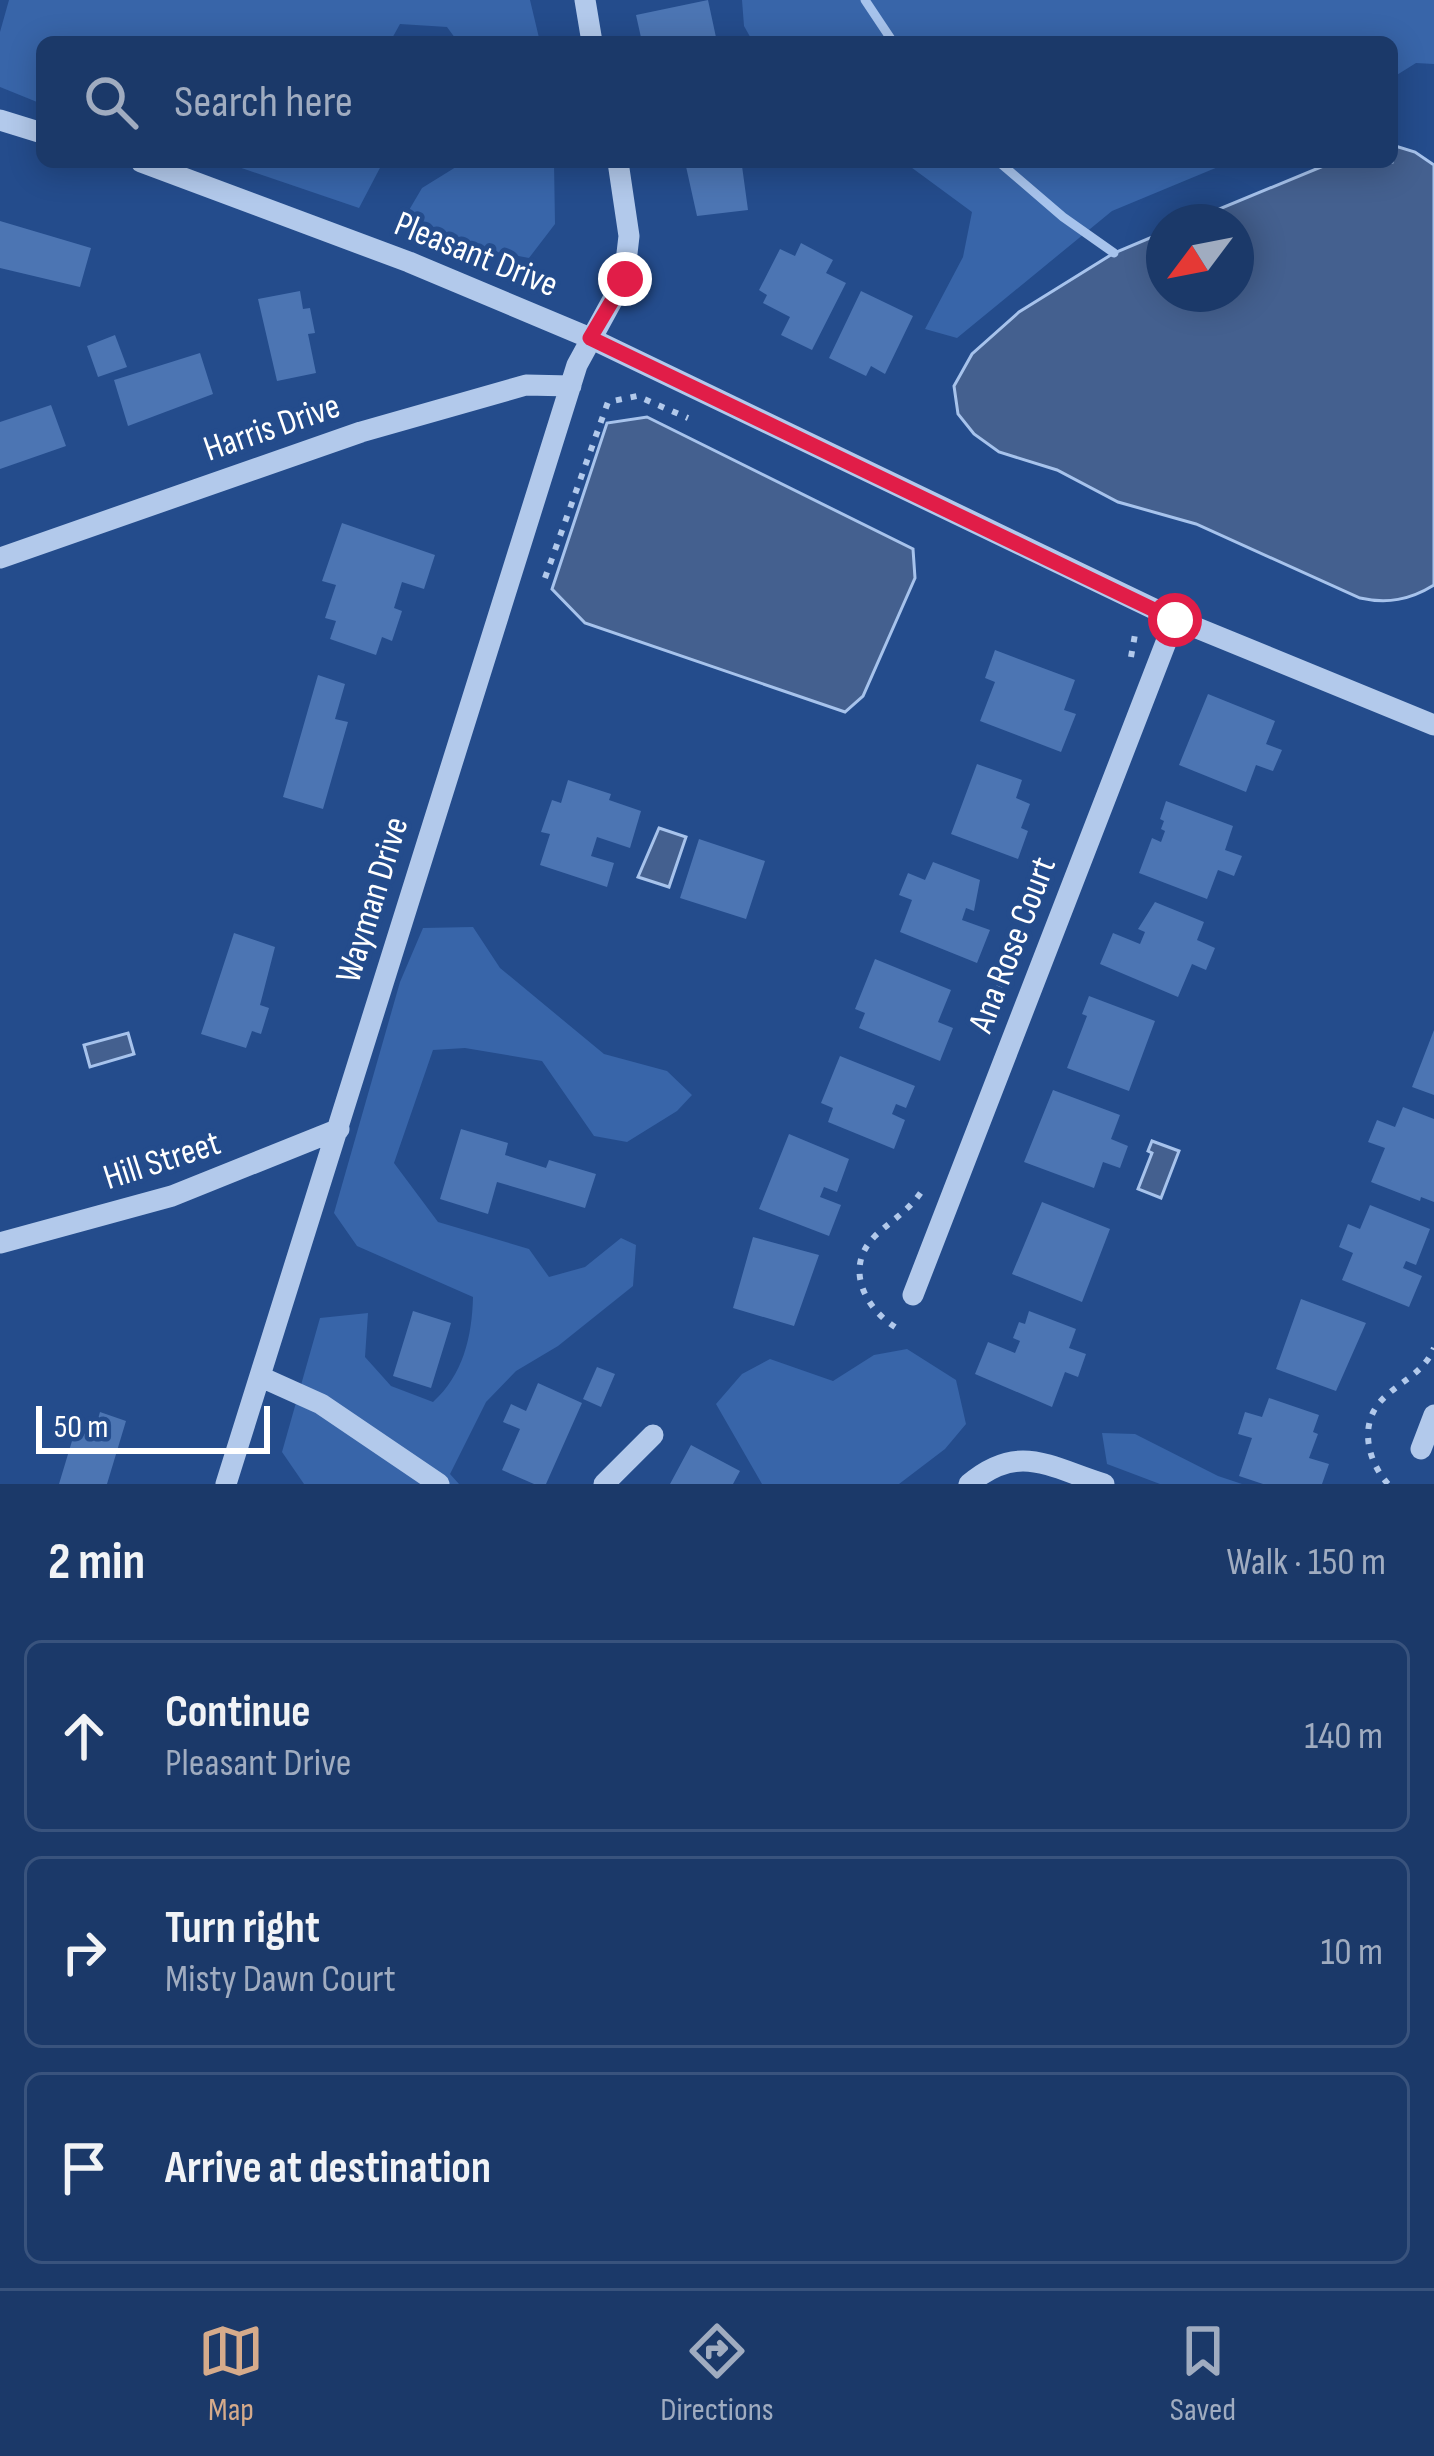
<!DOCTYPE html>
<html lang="en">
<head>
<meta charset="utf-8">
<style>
  :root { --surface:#1b3969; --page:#284471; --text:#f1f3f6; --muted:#a0acc0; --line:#39537d; --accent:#d6ab8b }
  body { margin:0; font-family:"Sofia Sans Condensed",sans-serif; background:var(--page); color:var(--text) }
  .compass { position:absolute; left:1146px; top:204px; width:108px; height:108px; border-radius:50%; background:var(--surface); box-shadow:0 6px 30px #0003; rotate:238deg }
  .scale { position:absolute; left:36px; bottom:30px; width:234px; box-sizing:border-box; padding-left:12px; border:6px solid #fff; border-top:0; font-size:33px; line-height:42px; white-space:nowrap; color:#fff; -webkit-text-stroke:9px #244c8c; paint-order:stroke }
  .stop { position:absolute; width:36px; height:36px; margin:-27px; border:9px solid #e11d48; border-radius:50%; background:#fff }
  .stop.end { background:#e11d48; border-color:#fff; box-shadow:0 3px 12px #0008 }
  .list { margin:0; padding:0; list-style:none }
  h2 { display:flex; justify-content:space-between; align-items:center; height:156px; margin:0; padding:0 48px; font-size:51px }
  h2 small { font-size:39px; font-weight:400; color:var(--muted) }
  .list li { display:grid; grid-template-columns:78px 1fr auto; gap:36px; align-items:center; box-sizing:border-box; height:192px; margin:0 24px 24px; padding:0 24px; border:3px solid var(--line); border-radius:18px }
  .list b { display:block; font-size:45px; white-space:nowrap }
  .list p { margin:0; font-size:39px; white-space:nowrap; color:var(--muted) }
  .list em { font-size:39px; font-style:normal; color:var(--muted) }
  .icon { flex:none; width:66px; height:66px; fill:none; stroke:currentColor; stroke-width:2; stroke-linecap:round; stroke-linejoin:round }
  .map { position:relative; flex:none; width:1434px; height:1484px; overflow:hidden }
  .search { position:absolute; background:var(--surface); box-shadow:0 6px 30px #0003; left:36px; right:36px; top:36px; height:132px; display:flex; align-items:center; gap:30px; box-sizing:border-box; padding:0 42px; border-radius:18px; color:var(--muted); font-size:45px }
  .sheet { height:804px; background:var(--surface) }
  nav { display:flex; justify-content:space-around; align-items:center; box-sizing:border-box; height:168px; border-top:3px solid var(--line); background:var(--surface); font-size:33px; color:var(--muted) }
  nav a { display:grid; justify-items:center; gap:6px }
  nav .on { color:var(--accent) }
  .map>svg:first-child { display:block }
  .green { fill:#3865a9 }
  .water { fill:#44608f; stroke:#a7c3ec; stroke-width:3 }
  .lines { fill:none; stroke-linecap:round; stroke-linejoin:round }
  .stream { stroke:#a7c3ec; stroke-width:9 }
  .building { fill:#4c75b3 }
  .path { stroke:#b2c9eb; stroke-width:6; stroke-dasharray:6 9; stroke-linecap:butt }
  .minor { stroke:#b2c9eb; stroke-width:21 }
  .route { stroke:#e11d48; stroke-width:15 }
  .labels { text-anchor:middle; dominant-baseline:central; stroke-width:10; stroke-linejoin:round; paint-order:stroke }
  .street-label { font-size:36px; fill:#fff; stroke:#244c8c }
</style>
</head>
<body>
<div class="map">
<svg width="1434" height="1484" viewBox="0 0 1434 1484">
  <rect width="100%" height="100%" fill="#244c8c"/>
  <path class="green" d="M9,0H530L540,42H458L447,27L400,24L390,42H42V104L0,87V32Z
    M742,0H1434V64L1416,63L1392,78V42H753L744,26Z
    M224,162H382V164L359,208Z
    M464,162H554L555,224L529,258L433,240L405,217L422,188Z
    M904,162H1230L1112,211L957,338L925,329L963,257L972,212Z
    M473,927L500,968L604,1054L667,1071L692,1095L677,1111L627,1142L594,1136L542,1061L465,1048L433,1050L394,1163L438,1222L529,1249L549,1277L585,1267L621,1238L636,1245L633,1286L558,1346L516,1371L486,1402L450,1474L459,1484H304L282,1452L320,1318L368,1313L365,1357L391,1386L433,1402C463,1375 472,1337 473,1297L357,1246L334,1213L400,982L423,928Z
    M907,1349L956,1380L966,1424L945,1449L899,1484H762L716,1404L742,1374L770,1359L833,1381L874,1355Z
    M1102,1433L1135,1434L1218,1476L1242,1484H1160L1107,1464Z"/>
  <path class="water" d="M1392,145L1415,152L1434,165V585C1410,600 1387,604 1360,598L1196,524L1118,502L1057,470L999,452L974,434L958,414L954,386L972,354L1019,312L1114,253L1164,232V294H1236V222H1188L1333,162H1392Z
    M647,417L913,549L915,578L863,696L845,712L585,623L552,589L607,423Z
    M659,828L686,837L669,887L638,877Z
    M128,1033L134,1054L90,1067L84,1045Z
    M1152,1141L1179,1151L1161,1198L1138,1189L1152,1153L1148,1151Z"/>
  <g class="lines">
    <path class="stream" d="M865,0L893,42
      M999,162L1063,217L1114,253"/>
  </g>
  <path class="building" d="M708,0L717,42H642L636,15Z
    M685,162H756V165L742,166L748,210L697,216Z
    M0,221L91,248L80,287L0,268Z
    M801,243L833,260L826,273L846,283L812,350L781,335L790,317L763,303L767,295L759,290L780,249L795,256Z
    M300,291L303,309L310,308L315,333L308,334L316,373L277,381L258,299Z
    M861,291L913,316L885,374L871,366L866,376L829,358Z
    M115,335L127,367L98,377L87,346Z
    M200,353L213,394L128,426L114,380Z
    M51,405L66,446L0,469V422Z
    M342,523L435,555L424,589L402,582L394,608L402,611L392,641L382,637L376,655L330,639L336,621L325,618L336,585L322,581Z
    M995,650L1075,680L1064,710L1076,714L1061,752L980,721L995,682L985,678Z
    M318,675L345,684L335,719L348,722L323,809L283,797Z
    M1208,694L1275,721L1266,744L1282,750L1273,771L1256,765L1246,792L1179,765Z
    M977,764L1022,780L1016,798L1030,804L1021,828L1028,831L1018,859L951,834Z
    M568,780L611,794L609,800L641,811L630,848L597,837L591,856L614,863L607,887L540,865L550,834L541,832L552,800L561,803Z
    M1166,801L1233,826L1225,850L1242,856L1234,876L1218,870L1207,899L1139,873L1152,838L1161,842L1165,831L1161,829L1164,821L1160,819Z
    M699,839L765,861L746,919L680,898Z
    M933,862L980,880L974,911L966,908L962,920L990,930L977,963L900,932L912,900L899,895L908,873L925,880Z
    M1155,902L1204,922L1197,940L1215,948L1206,970L1192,964L1178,997L1100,964L1113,933L1140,944L1145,932L1138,929Z
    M234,933L275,947L260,1005L269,1008L261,1034L252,1031L246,1048L201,1034Z
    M875,959L951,990L938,1022L953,1028L940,1061L859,1028L865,1013L855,1009Z
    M1089,996L1155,1021L1129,1091L1067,1068L1087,1016L1082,1014Z
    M1434,1030V1095L1412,1087Z
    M840,1056L915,1086L906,1108L896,1104L892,1114L905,1120L894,1149L828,1122L833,1108L821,1103Z
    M1053,1090L1120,1115L1111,1139L1128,1146L1120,1168L1103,1162L1094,1188L1024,1162Z
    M1403,1107L1434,1119V1202L1421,1197L1420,1201L1371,1182L1385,1148L1368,1142L1377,1120L1395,1127Z
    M461,1129L508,1143L505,1155L546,1168L549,1160L596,1174L585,1208L497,1182L488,1214L440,1199Z
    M789,1134L849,1159L837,1192L824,1187L820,1197L841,1205L829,1236L759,1209Z
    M1042,1202L1110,1229L1082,1302L1012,1274Z
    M1370,1205L1430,1229L1416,1265L1406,1261L1403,1268L1422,1276L1409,1307L1342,1280L1353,1253L1339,1247L1348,1224L1360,1229Z
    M753,1237L819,1255L794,1326L733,1308Z
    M1301,1299L1366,1323L1336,1391L1276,1369Z
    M413,1311L451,1323L431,1388L393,1376Z
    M1029,1311L1076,1329L1069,1348L1086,1354L1078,1377L1065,1372L1052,1407L975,1374L988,1342L1015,1353L1020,1341L1013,1338L1019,1322L1025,1324Z
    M597,1367L615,1374L601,1407L583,1399Z
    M538,1383L582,1403L546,1484H534L502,1470L520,1429L503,1422L511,1404L526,1411Z
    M1269,1398L1319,1415L1313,1432L1318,1434L1309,1458L1329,1464L1322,1484H1263L1239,1476L1252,1438L1238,1434L1245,1412L1262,1417Z
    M100,1412L126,1421L107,1484H59L75,1431L93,1436Z
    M691,1445L740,1471L733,1484H670Z"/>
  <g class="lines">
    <path class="path" d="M545,578L608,402L637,396L688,418
      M1131,657L1136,629
      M996,1003L998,989L1008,971
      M895,1327C864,1307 844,1267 875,1236C893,1219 910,1210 924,1188
      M1388,1484C1369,1463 1359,1428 1379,1403C1397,1382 1423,1375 1434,1348"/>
    <path class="minor" d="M585,0L592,42
      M0,120L42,133
      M141,162L409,262L590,338L1175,619L1434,725
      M0,558L361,432L526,385L571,386
      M0,1243L172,1196L339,1129
      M913,1295L1175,619
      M261,1377L321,1404L439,1484
      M1421,1449L1434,1415
      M226,1484L577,365L624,279L629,236L618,162
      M604,1484L653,1435
      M969,1484C1019,1442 1049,1467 1104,1484"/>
  </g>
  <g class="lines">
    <path class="route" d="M625,279L590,338L1175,620"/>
  </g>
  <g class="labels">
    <g class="street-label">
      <text transform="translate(476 255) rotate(22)">Pleasant Drive</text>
      <text transform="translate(272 428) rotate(-19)">Harris Drive</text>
      <text transform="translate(373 900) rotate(-73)">Wayman Drive</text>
      <text transform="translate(1013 945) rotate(-69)">Ana Rose Court</text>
      <text transform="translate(162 1161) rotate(-18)">Hill Street</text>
    </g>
  </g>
</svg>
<svg class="compass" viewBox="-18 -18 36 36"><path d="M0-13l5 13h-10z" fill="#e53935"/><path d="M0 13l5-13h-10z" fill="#a0acc0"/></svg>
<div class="scale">50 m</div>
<div class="stop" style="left:1175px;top:620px"></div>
<div class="stop end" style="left:625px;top:279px"></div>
<div class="search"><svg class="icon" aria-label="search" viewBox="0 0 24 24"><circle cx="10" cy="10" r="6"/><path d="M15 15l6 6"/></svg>Search here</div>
</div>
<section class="sheet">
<h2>2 min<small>Walk · 150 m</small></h2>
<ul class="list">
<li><svg class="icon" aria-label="ahead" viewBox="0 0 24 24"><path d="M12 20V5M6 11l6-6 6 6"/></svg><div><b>Continue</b><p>Pleasant Drive</p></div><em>140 m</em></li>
<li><svg class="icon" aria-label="right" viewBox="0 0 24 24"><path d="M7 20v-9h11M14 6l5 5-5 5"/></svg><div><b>Turn right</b><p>Misty Dawn Court</p></div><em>10 m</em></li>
<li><svg class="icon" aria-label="arrive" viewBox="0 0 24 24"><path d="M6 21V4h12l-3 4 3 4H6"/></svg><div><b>Arrive at destination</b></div></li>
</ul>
</section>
<nav>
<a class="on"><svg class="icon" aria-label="map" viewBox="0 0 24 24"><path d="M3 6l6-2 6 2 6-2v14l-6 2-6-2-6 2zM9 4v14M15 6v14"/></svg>Map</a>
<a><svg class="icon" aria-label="directions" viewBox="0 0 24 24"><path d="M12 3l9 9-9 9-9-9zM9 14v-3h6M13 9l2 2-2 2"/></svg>Directions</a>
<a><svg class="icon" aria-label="saved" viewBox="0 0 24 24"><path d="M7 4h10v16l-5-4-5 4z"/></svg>Saved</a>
</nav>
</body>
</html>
